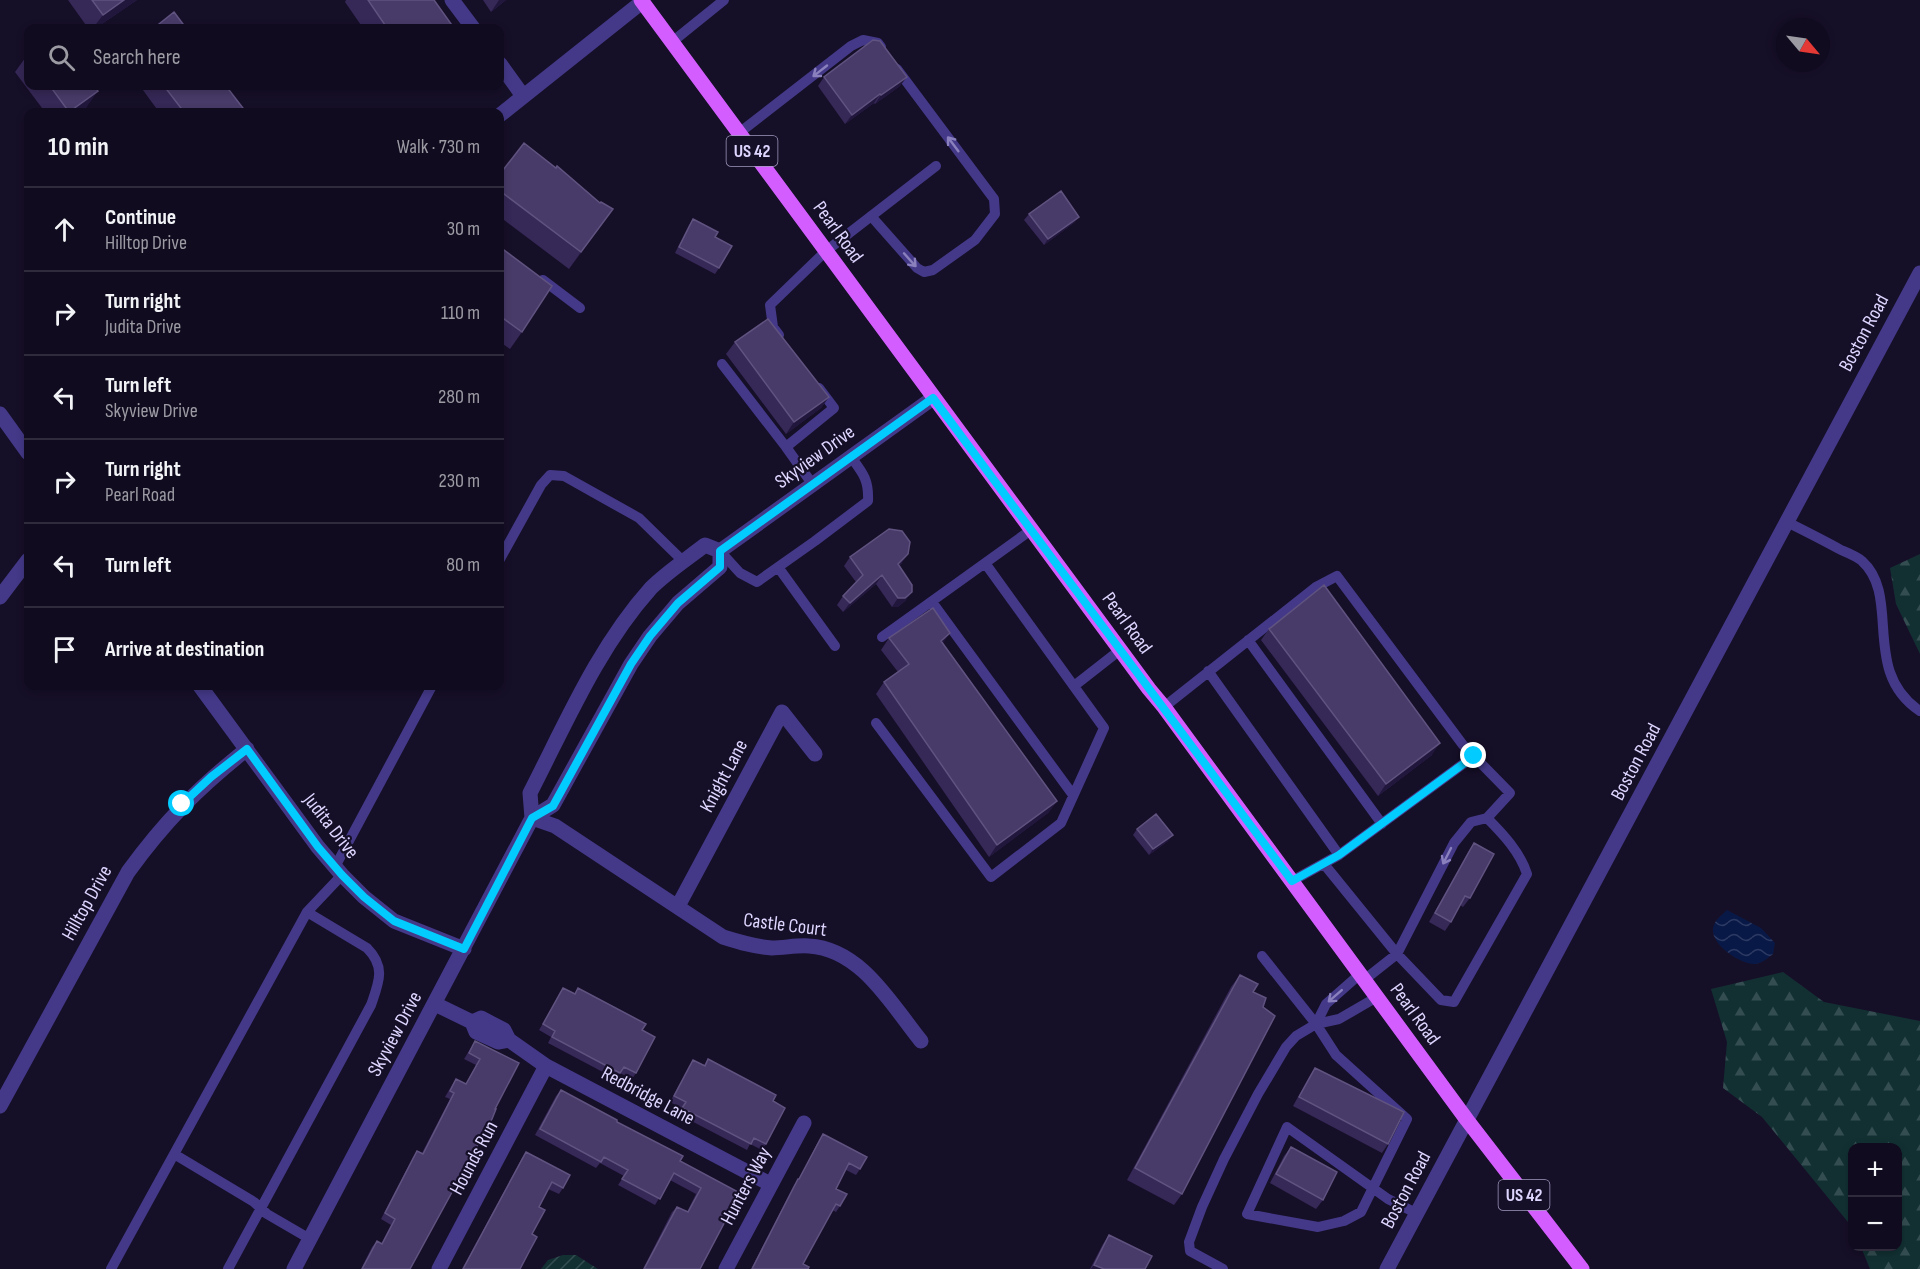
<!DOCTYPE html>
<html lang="en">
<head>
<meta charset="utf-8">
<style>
  :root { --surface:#100b1e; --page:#1e192b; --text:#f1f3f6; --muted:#9c9ba4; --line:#302b3c }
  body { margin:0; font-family:"Sofia Sans Condensed",sans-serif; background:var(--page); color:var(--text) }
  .controls { position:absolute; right:18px; bottom:18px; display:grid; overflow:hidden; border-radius:12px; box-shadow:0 3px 9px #0003 }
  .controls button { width:54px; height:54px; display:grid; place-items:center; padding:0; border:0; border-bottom:2px solid var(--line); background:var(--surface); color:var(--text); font:30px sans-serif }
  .compass { position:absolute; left:1776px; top:18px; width:54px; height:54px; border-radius:50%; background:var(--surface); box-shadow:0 3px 9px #0003; rotate:119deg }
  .stop { position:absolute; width:18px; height:18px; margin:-14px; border:4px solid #02ccff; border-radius:50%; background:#fff }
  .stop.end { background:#02ccff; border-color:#fff; box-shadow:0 2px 6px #0008 }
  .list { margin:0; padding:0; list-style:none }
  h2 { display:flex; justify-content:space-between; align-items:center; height:78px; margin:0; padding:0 24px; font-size:26px }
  h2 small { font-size:20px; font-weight:400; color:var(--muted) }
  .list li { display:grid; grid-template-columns:39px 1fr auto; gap:18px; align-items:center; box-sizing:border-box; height:84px; padding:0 24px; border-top:2px solid var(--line) }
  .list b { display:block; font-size:22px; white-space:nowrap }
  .list p { margin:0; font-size:20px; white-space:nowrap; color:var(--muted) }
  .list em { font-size:20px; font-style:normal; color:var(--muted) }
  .icon { flex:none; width:33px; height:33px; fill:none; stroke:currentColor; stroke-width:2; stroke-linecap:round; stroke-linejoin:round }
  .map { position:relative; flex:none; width:1920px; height:1269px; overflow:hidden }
  .search { position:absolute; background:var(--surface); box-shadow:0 3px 9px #0003; left:24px; top:24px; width:480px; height:66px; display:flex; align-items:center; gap:15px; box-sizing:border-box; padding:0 21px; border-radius:12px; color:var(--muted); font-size:22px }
  .panel { position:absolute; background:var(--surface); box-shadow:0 3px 9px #0003; left:24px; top:108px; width:480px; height:582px; border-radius:12px }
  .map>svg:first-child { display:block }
  .forest { fill:url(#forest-firs) }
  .garden { fill:url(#garden-furrows) }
  .water { fill:url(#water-waves) }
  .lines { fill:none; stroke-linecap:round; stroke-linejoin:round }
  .service { stroke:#443988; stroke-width:10 }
  .minor { stroke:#443988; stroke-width:15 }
  .tertiary { stroke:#443988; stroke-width:15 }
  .primary { stroke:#d35dff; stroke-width:15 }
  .wall { fill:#362857 }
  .shaded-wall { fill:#21163c }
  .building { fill:#483b69; stroke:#605380; stroke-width:1.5 }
  .oneway { stroke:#8a80be }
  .route { stroke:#02ccff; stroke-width:8 }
  .labels { text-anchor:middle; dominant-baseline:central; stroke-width:4.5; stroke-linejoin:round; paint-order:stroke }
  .shield { fill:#160f28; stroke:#a39abe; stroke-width:1.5 }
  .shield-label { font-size:18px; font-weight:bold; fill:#dfd6ff }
  .street-label { font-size:20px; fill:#dfd6ff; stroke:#160f28 }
</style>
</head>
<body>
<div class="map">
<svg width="1920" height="1269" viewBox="0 0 1920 1269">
  <defs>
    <pattern id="forest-firs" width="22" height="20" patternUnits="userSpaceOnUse" patternTransform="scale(1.5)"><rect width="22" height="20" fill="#123032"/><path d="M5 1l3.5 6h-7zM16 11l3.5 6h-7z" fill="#344d51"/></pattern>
    <pattern id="garden-furrows" width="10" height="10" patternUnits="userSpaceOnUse" patternTransform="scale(1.5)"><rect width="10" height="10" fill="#123032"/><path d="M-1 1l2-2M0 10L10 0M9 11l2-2" fill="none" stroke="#344d51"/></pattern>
    <pattern id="water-waves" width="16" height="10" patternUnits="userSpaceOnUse" patternTransform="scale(1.5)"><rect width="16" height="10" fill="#091947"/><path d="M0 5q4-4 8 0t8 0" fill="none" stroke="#2c3a63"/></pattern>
  </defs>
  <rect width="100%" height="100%" fill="#160f28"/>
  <path class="forest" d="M1920,554V654L1896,604L1890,568Z
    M1783,972L1824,1002L1920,1021V1269H1870L1861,1247L1898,1246V1148H1852V1227L1762,1117L1723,1088L1727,1042L1711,989Z"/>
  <path class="garden" d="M563,1255H576L598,1269H541L548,1260Z"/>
  <path class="water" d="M1727,910L1761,928L1775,943L1773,954C1768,958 1762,963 1756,964C1741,965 1712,945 1713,930C1713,921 1721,916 1727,910Z"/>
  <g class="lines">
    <path class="service" d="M672,42L724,0
      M739,133L851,46L863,40L878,43L881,47
      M871,216L917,268L924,272L933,270L975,240L995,214L994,199L897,69
      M543,280L580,308
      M779,335L773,327L770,305L826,251L936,166
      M722,364L786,447
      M813,485L786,447L834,408L819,388
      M1787,522C1805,531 1823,540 1841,550C1848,553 1856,556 1862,561C1902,597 1860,671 1920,711
      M720,551L740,573L757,582L815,541L868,501C869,480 863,473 851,457
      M500,559L541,485L550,475L564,476L639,518L684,562
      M778,567L835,646
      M932,602L1073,795
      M882,637L1031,530
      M1248,640L1382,824
      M1208,671L1339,855L1474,756
      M1074,686L1120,650
      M1164,707L1316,587L1337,576L1463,745L1510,793L1487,818C1503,834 1520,852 1527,874L1454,1002L1441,1000L1397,954L1324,864
      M876,723L991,877L1061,823L1104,728L985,563
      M335,867L432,686
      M1292,881L1339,855
      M1262,956L1316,1024L1336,1055L1407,1119L1361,1212L1344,1221L1318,1227L1247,1214L1287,1127L1374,1189L1388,1199L1418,1214
      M1364,980L1397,954L1454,843L1471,822L1487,818
      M1316,1024L1326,1004L1360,974
      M174,1154L254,1202L267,1214L310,1239
      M111,1269L307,912L342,875
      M228,1269L371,1005C379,982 386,967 367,948L307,912
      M1223,1269L1190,1251L1189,1242L1202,1207L1224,1159L1258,1094L1286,1047L1296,1036L1316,1024L1339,1019L1377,997"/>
    <path class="minor" d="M452,0L473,28
      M500,64L523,96
      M500,115L642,2
      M0,414L28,453
      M705,545L720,551V567L678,603L650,636L631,664L553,805L532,818L530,793C566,723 598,647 651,588C667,572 687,559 705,545Z
      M720,551L933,398
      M0,597L28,560
      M200,686L318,847L342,875L364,897L394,921L464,949
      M678,906L782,712L815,754
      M435,1004L472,1022L481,1018L504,1030L509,1040L498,1042L476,1032L472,1022
      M509,1040L546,1066L770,1184
      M0,1106L128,872C165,821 198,788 247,749
      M294,1269L532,818L555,826L723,937C739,942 755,947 772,948C784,948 797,945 809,946C861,949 891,1004 921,1041
      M439,1269L546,1066
      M726,1269L804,1123"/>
    <path class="tertiary" d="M1387,1269L1920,273"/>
    <path class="primary" d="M641,0L1149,689L1164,707L1467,1120L1582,1269"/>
  </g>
  <path class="wall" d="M68,0H137L96,28H88Z
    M346,0H434L454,28H363L345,2Z
    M483,0H506L491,12Z
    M28,54V86H94L86,108L81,112H45L15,72Z
    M824,77L900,86L875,104L874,103L845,124L818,86Z
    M140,86H226L246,112H159Z
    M500,174L600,227L569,269L500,217Z
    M1029,214L1075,222L1044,245L1024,220Z
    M693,219L715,237L719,268L715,274L675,253L689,225Z
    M500,247L522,332L510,349L500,342Z
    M735,342L829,397L821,408L786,434L726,354Z
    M850,557L902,563L899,566L912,592L905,601L898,607H892L876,584L843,612L837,605L843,596L856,582L844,566Z
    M1269,629L1432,755L1378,796L1261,640Z
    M889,638L943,643L1057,801L1048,813L989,857L876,694L884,682L898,672L881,650Z
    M1137,829L1168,841L1149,855L1133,835Z
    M1474,843L1470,898L1463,907L1460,905L1451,922L1445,931L1429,922L1468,852Z
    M1240,975L1253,992L1182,1194L1174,1205L1127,1180L1231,987Z
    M563,988L574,994L578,988L642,1030L636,1073L632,1079L620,1073L616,1079L548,1043L551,1037L539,1030Z
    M475,1041L519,1063L410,1269H361L372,1247L377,1241L381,1244L391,1225L381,1219L413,1157L417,1151L422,1153L450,1099L445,1097L452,1085L456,1079L466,1084L476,1065L464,1059Z
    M708,1059L773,1101L766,1144L762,1150L750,1144L747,1150L678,1114L681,1108L670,1102L689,1066L693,1060L704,1065Z
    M1315,1068L1388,1144L1382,1153L1293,1106L1309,1077Z
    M561,1090L617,1122L680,1161L740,1193L700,1269H643L672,1212L677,1207L687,1212L696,1194L670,1180L655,1205L618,1185L624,1176L600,1163L596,1168L535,1135L556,1096Z
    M823,1134L860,1169L856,1175L846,1170L836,1189L840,1206L836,1212L832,1210L803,1264L808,1269H751L794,1185L799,1179L819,1140Z
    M1291,1147L1323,1200L1316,1209L1270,1183L1284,1156Z
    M526,1152L563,1188L559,1194L548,1189L539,1207L532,1234L520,1269H462L522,1158Z
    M1109,1235L1145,1269H1090L1103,1244Z"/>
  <path class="shaded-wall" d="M124,0H137L96,28H93L103,15Z
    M499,0H506L491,12Z
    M907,77L900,86L875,104L881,95Z
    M98,91L86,108L81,112H70Z
    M880,94L874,103L845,124L852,115Z
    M613,209L600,227L569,269L581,252Z
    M1079,217L1075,222L1044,245L1048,239Z
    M829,397L821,408L786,434L794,422Z
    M908,554L902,563L892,573L898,564Z
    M882,575L876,584L843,612L850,603Z
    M912,592L905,601L898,607H892L898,598Z
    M950,633L942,645L941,641Z
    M1440,743L1432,755L1378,796L1386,784Z
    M1057,801L1048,813L989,857L997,845Z
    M1173,835L1168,841L1149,855L1153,849Z
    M1094,1265L1104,1269H1091Z"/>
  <path class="building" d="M92,0H124L103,15Z
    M368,0H434L454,28H387Z
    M174,12L186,28H154Z
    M873,40L880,41L907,77L881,95L880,94L852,115L824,77Z
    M50,86H94L98,91L69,112Z
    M164,86H226L246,112H184Z
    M524,143L556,168L557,166L600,203L601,202L613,209L581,252L500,191V174Z
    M1061,191L1079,217L1048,239L1029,214Z
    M693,219L718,232L715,237L732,246L719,268L679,247Z
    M500,247L552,286L522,332L500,316Z
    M768,319L829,397L794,422L735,342Z
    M889,529L902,531L910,542L908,554L898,564L912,585V592L905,598H898L882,575L850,603L843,596L863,575L850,557Z
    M1324,585L1440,743L1386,784L1269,629Z
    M933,608L950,633L941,641L1057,801L997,845L884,682L909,664L889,638Z
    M1156,814L1173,835L1153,849L1137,829Z
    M1474,843L1494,854L1470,898L1465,896L1451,922L1435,913Z
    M1240,975L1258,984L1253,992L1266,998L1263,1007L1275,1016L1182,1194L1135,1168Z
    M563,988L575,994L578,988L646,1024L642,1030L655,1037L636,1073L624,1067L620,1073L552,1037L555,1031L543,1024Z
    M475,1041L519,1063L495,1109H496L492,1119L410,1269H362L377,1241L382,1244L395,1219L385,1213L417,1151L423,1154L454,1093L450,1091L456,1079L466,1084L480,1059L469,1053Z
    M708,1059L776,1095L773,1101L785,1108L766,1144L754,1138L751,1144L682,1108L686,1102L674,1096L693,1060L705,1066Z
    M1315,1068L1404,1112L1388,1144L1299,1097Z
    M561,1090L617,1120V1122L683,1156L680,1161L740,1193L700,1269H644L677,1207L688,1212L701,1188L674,1173L660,1199L622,1179L628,1170L604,1157L601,1162L540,1129Z
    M823,1134L867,1157L860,1169L849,1163L836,1189L847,1194L840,1206L836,1204L803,1264L809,1267L808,1269H752L798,1179H799Z
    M1291,1147L1337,1172L1323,1200L1276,1174Z
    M526,1152L570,1175L563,1188L552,1182L539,1207L545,1210L532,1234L537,1237L530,1250L520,1269H463Z
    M1109,1235L1152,1256L1145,1269H1104L1094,1265Z"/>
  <defs><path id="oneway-shaft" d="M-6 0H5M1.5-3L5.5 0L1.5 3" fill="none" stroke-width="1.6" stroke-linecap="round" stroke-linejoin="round" transform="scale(1.5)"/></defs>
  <g class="oneway">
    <use href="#oneway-shaft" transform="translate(820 71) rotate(142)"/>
    <use href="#oneway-shaft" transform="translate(953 144) rotate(-127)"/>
    <use href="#oneway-shaft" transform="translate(910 260) rotate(48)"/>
    <use href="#oneway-shaft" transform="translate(1447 856) rotate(117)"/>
    <use href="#oneway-shaft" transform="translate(1335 996) rotate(139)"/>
  </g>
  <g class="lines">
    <path class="route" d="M182,804L211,777L247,749L318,847L342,875L364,897L394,921L464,949L532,818L553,806L631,664L650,636L678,603L720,567V551L933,398L1292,881L1339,855L1474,756"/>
  </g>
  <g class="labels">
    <g class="shield">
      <rect x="726.5" y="136" width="51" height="30" rx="4.5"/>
      <rect x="1498.5" y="1180" width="51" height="30" rx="4.5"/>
    </g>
    <g class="shield-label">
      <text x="752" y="151">US 42</text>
      <text x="1524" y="1195">US 42</text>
    </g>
    <g class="street-label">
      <text transform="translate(838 232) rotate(54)">Pearl Road</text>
      <text transform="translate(1864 333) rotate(-62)">Boston Road</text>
      <text transform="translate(815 457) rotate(-36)">Skyview Drive</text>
      <text transform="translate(1127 623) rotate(54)">Pearl Road</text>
      <text transform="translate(1636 762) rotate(-62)">Boston Road</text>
      <text transform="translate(724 776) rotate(-62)">Knight Lane</text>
      <text transform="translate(331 826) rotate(52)">Judita Drive</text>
      <text transform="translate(87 903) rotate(-61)">Hilltop Drive</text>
      <text transform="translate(785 925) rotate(7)">Castle Court</text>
      <text transform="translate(1415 1014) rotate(54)">Pearl Road</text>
      <text transform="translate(395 1034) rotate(-62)">Skyview Drive</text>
      <text transform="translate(648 1096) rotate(28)">Redbridge Lane</text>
      <text transform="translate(474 1158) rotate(-62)">Hounds Run</text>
      <text transform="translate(746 1186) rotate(-62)">Hunters Way</text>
      <text transform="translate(1406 1190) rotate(-62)">Boston Road</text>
    </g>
  </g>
</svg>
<div class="controls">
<button>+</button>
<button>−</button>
</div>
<svg class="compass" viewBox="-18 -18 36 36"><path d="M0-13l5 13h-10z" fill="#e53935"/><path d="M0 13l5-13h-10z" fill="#9c9ba4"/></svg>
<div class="stop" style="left:182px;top:804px"></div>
<div class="stop end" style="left:1474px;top:756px"></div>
<div class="search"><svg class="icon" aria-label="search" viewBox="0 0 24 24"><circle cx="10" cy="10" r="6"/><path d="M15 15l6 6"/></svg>Search here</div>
<section class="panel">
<h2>10 min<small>Walk · 730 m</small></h2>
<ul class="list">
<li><svg class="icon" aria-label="ahead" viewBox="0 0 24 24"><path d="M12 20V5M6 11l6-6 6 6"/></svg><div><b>Continue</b><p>Hilltop Drive</p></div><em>30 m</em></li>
<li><svg class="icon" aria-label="right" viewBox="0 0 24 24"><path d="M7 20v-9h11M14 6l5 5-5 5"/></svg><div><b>Turn right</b><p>Judita Drive</p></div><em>110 m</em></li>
<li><svg class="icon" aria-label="left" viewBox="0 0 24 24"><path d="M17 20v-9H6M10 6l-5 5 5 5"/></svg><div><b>Turn left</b><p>Skyview Drive</p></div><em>280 m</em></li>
<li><svg class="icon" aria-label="right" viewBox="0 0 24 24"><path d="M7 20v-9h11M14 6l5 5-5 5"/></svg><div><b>Turn right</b><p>Pearl Road</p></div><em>230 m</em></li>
<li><svg class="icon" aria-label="left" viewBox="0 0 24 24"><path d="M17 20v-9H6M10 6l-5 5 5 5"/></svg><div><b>Turn left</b></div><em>80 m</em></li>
<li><svg class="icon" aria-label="arrive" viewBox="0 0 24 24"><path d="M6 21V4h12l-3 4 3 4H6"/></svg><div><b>Arrive at destination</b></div></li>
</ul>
</section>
</div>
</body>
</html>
